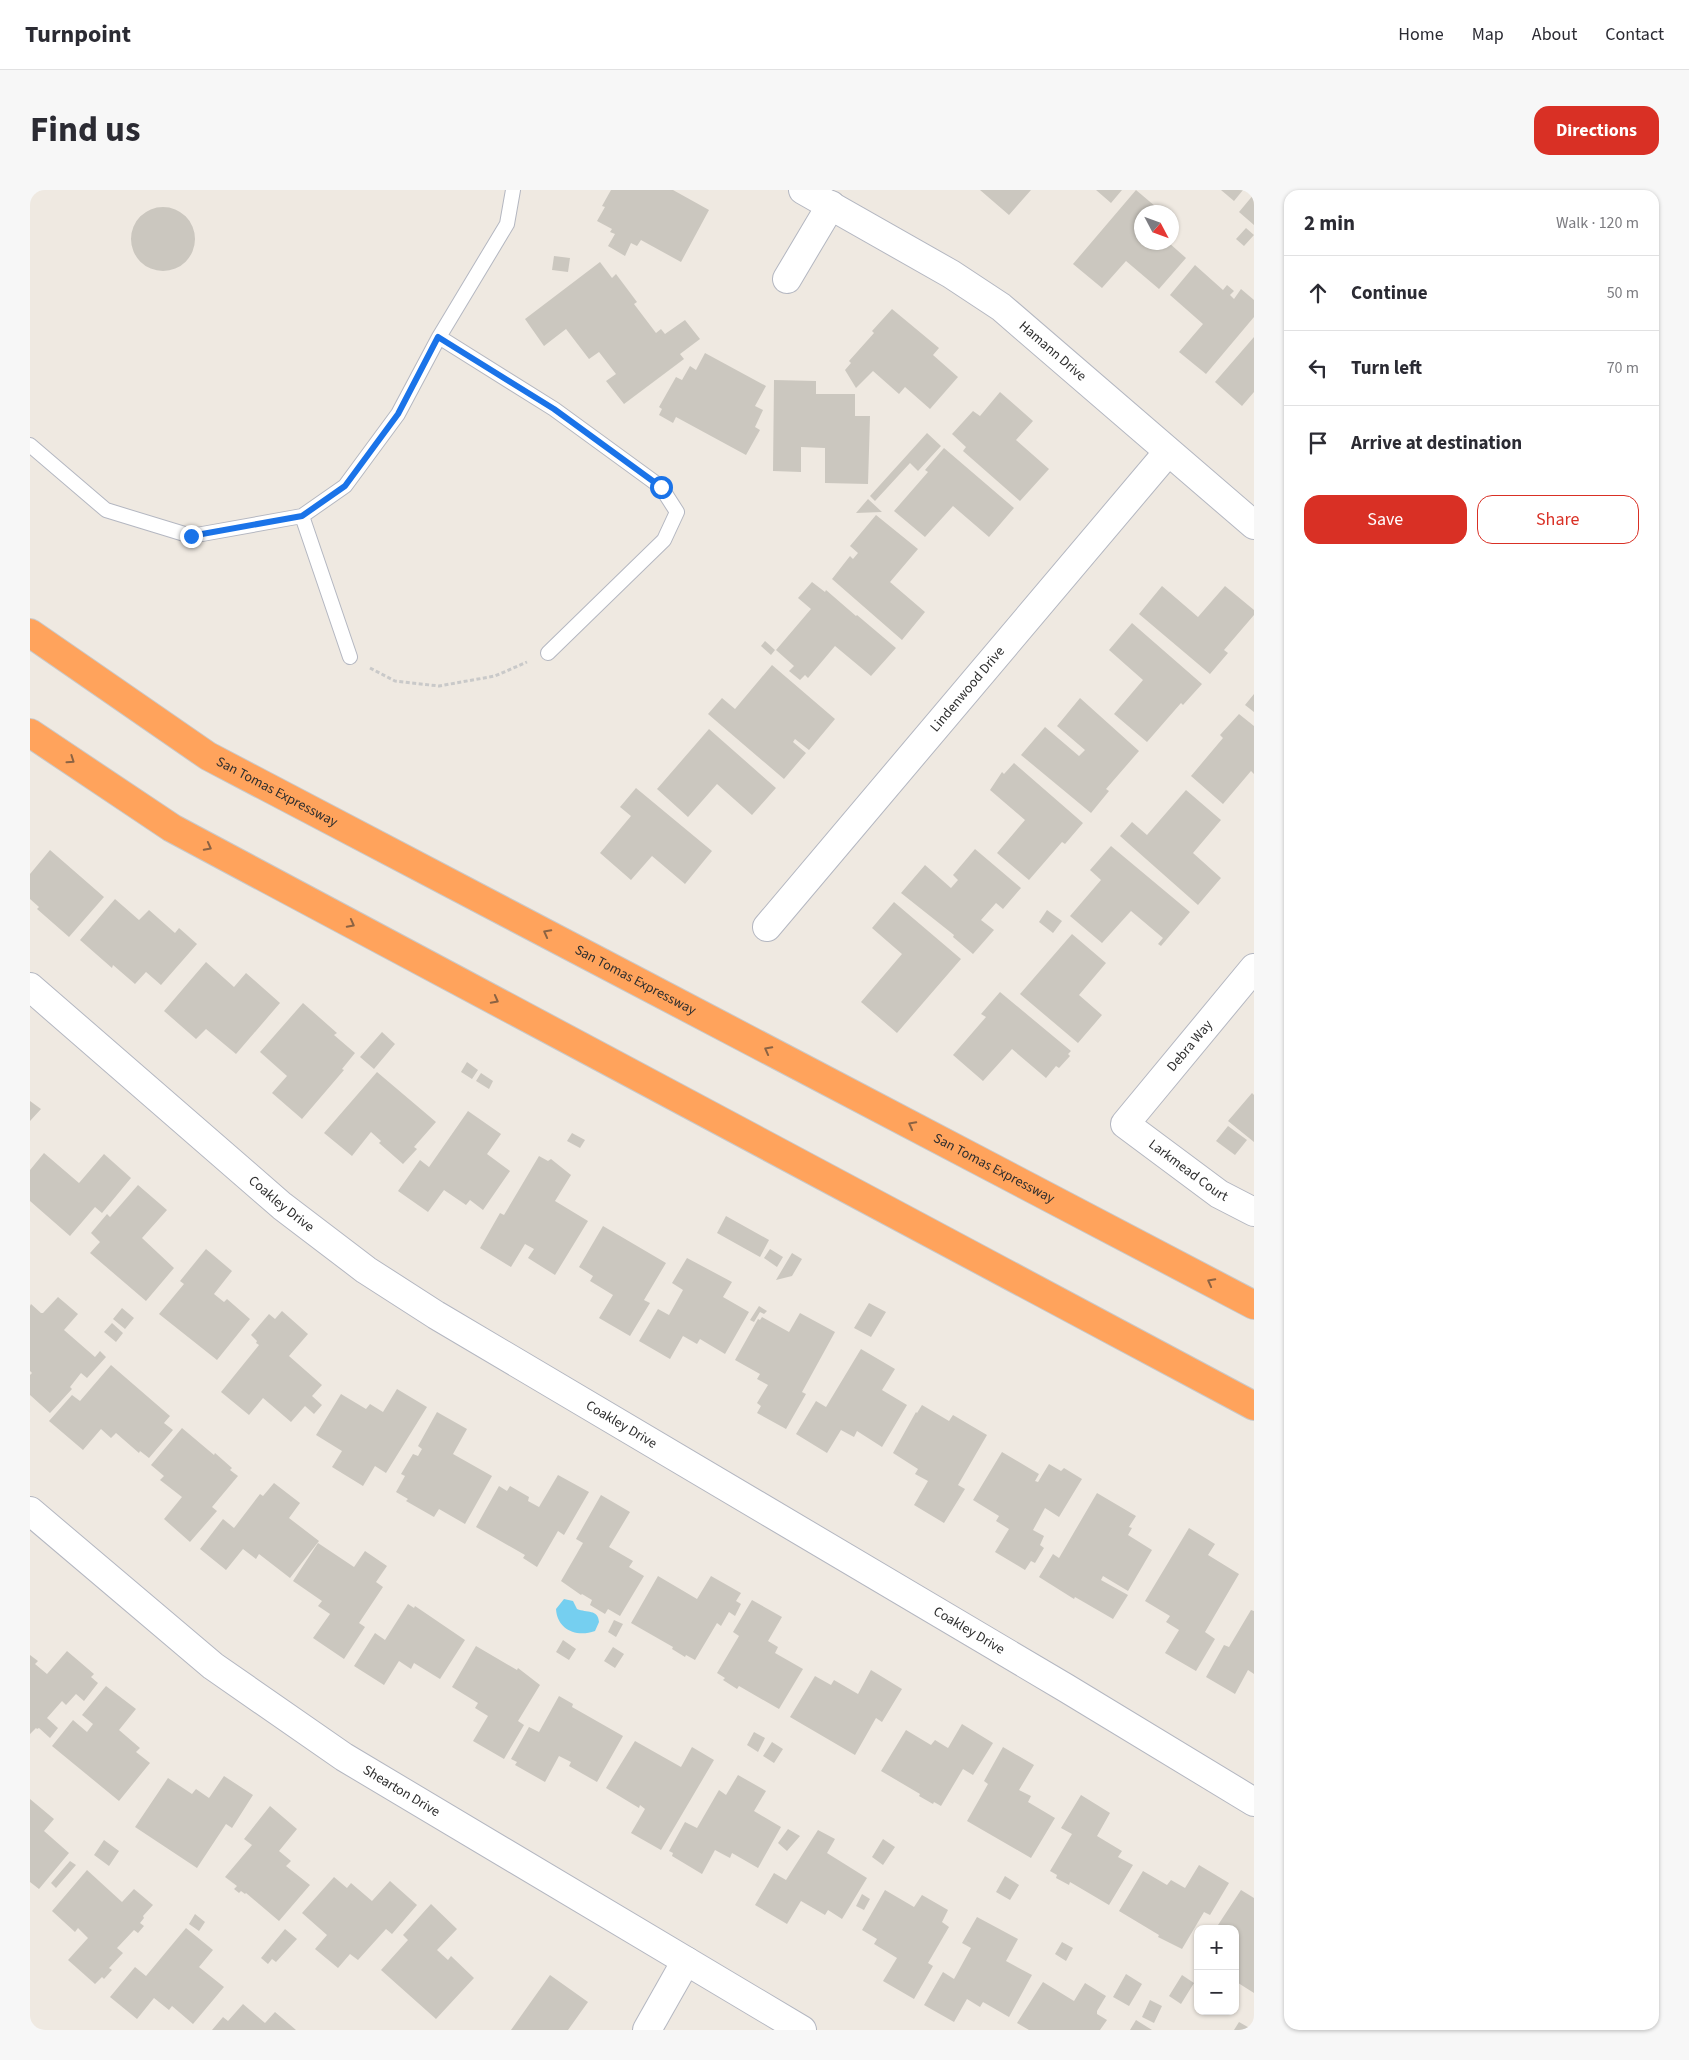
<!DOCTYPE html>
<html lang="en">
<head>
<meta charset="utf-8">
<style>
  :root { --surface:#fff; --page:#f7f7f7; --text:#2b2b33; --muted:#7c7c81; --line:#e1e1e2; --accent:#d93025 }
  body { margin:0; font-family:"Source Sans 3",sans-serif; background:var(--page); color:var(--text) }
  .controls { position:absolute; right:15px; bottom:15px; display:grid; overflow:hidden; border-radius:10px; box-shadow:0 1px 4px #0004 }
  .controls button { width:45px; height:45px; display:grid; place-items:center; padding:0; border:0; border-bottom:1px solid var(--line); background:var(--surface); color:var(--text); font:25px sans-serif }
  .compass { position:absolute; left:1104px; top:15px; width:45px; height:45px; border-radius:50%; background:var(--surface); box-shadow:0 1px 4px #0004; rotate:131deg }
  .stop { position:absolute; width:15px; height:15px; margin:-11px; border:4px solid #1a73e8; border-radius:50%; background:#fff }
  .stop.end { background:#1a73e8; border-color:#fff; box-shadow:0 1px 5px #0008 }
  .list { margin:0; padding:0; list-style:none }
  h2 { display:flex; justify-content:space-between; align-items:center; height:65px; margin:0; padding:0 20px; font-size:21px }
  h2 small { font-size:16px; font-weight:400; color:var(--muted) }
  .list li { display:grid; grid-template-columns:32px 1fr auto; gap:15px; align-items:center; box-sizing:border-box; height:75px; padding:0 20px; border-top:1px solid var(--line) }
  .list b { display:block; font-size:19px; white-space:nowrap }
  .list em { font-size:16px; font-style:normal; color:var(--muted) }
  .actions { display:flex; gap:10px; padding:15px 20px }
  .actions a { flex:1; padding:11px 0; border:1px solid var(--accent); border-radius:15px; text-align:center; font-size:18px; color:var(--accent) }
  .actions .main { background:var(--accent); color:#fff }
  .icon { flex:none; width:28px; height:28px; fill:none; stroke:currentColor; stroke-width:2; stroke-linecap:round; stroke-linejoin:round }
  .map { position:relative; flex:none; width:1224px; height:1840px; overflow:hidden; border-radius:15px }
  header { display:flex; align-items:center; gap:30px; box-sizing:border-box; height:70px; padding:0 25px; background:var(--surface); border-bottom:1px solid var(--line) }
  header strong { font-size:24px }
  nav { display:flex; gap:28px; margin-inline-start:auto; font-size:18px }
  .intro { display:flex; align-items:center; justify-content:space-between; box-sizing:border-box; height:120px; padding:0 30px }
  h1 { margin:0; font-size:35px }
  .button { padding:12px 22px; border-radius:15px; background:var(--accent); color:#fff; font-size:18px; font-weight:700 }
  main { display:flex; gap:30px; padding:0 30px }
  aside { flex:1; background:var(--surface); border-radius:15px; box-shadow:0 1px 4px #0004 }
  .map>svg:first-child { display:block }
  .water { fill:#75cff0 }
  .building { fill:#cbc7bf }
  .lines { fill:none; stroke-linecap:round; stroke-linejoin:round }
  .lane-casing { stroke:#b4b7c1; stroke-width:16 }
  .street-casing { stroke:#b4b7c1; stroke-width:30 }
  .highway-casing { stroke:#c9c9c9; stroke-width:30 }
  .path { stroke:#c9c9c9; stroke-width:3; stroke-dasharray:4 2.5; stroke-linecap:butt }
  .lane { stroke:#fff; stroke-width:14 }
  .street { stroke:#fff; stroke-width:28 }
  .highway { stroke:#ffa35c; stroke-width:28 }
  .oneway { stroke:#8c6343 }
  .route { stroke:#1a73e8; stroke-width:6 }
  .labels { text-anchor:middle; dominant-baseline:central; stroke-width:4.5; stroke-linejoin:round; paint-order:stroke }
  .street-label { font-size:14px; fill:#2e2e2e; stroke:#fff }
</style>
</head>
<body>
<header>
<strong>Turnpoint</strong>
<nav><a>Home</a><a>Map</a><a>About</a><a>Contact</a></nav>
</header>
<div class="intro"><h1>Find us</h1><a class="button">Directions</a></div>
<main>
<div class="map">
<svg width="1224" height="1840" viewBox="0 0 1224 1840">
  <rect width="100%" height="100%" fill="#efe9e1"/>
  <path class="water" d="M534,1409L543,1411L547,1419C557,1423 568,1419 569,1432L565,1441C546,1448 527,1439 526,1419Z"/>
  <path class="building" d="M581,0H643L679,20L651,72L611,50L607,56L601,53L595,66L578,56L585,44L580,42L582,39L567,31L575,17L572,16Z
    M950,0H1001L979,25Z
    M1066,0H1092L1081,13Z
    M1106,0L1132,22H1112V52H1138L1156,68L1129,99L1096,71L1072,98L1043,74Z
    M1191,0H1213L1204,11Z
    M1224,4V35L1209,22Z
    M101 49a32 32 0 1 1 64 0a32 32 0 1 1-64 0Z
    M1216,38L1224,45L1214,56L1206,49Z
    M524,66L540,68L538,82L522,80Z
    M570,72L582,88L586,84L607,112L604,114L626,143L631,139L635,144L655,130L670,149L650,164L654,169L594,214L576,191L586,184L569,162L559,169L536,139L514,156L495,129Z
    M1165,75L1193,100L1197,95L1204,101L1200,105L1204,109L1211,99L1224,110V127L1176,184L1149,162L1173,134L1140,105Z
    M862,119L909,158L903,165L928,187L900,219L875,197L869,204L843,181L826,198L815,180L821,173L819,171L844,143L842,141Z
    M1224,147V202L1212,216L1185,192Z
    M675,163L736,196L725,216L733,220L725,237L730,240L716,265L646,227L643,233L629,225L632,219L629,217L646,187L652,190L660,176L666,180Z
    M744,190L786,191V204H825V226H840L838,294L795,293V258L771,257V282L743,281Z
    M970,202L1003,231L986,250L1019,279L990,311L933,261L936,257L922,244L943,221L950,226Z
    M897,243L911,256L888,281L880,273L845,311L840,306Z
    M914,258L984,318L959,347L923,316L895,347L864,321L898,282L895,280Z
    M838,309L852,322L826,323Z
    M846,325L888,359L860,392L895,422L872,450L802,389L820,366L823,369L828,363L820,356Z
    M782,392L795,402L796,400L826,426L827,425L866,458L841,486L805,456L778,488L775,485L770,490L759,481L764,476L746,460L781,419L768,408Z
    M1132,396L1168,427L1195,396L1224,420V425L1194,460L1198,463L1180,484L1109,424Z
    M1102,433L1172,494L1153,515L1151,513L1117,552L1084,524L1113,490L1079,460Z
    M735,451L745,460L741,465L731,456Z
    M742,475L805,529L779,560L765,549L763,552L776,563L754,589L678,524L692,508L705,519Z
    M1224,504V522L1215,515Z
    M1050,508L1109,561L1076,599L1079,601L1061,623L991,565L1015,537L1049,566L1055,560L1027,536Z
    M1209,524L1224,536V584L1221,581L1193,614L1161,586L1193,548L1190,545Z
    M679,539L746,598L722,625L687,594L658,627L627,599Z
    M984,573L1053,633L1035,654L1032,652L999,690L967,663L995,630L960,600L972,582L974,584Z
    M606,598L682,661L655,694L622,666L601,690L570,663L601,626L590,617Z
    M1156,600L1191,630L1163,663L1191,688L1168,715L1090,646L1102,632L1117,645Z
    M1081,656L1160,722L1131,756L1128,754L1133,748L1101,721L1072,753L1040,726L1071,690L1060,680Z
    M945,659L991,698L973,719L966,713L951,730L964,740L943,764L923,747L924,745L871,703L895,675L921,698L928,690L923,685Z
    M20,660L74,707L39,747L7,719L9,717L0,709V684Z
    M85,709L109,730L119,720L145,743L149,738L167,754L131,795L116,782L105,794L83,775L82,778L50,750Z
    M864,712L931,769L867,843L831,812L872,764L842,738Z
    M1017,720L1032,731L1023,743L1009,732Z
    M1042,744L1076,773L1049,805L1072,825L1048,853L990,804Z
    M176,772L204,797L216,783L250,813L206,864L176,839L166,849L134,821Z
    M970,802L1041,861L1038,864L1040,866L1029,878L1026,876L1016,888L982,859L953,891L923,865L956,827L951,824Z
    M273,813L307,843L304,845L325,863L312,879L314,880L272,929L242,903L257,886L230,862Z
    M352,842L365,854L344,879L330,867Z
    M437,872L448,880L442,889L431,882Z
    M347,882L406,932L384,957L387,959L373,974L349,953L351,951L341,942L322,966L294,943Z
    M451,883L463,891L459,899L446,891Z
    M1222,903L1224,905V952L1198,931Z
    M0,911L11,919L0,931Z
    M438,921L471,944L457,964L480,981L453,1020L440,1010L436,1015L414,1000L398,1022L368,1001L390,970L399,977Z
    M1198,936L1217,950L1205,965L1186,951Z
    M542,943L555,950L550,958L537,951Z
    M14,963L49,993L74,964L101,988L72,1023L65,1017L40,1046L0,1011V980Z
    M509,966L518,971L521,969L541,985L525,1011L558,1031L525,1085L498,1068L504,1059L495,1054L481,1077L450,1058L470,1023L474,1025Z
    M108,995L137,1020L112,1048L144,1078L116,1111L60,1063L70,1052L61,1043L77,1024L80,1027Z
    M696,1026L739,1050L730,1067L687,1043Z
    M573,1036L636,1073L614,1110L620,1113L600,1146L569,1128L583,1105L560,1091L563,1086L549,1077Z
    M176,1059L202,1081L184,1104L194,1112L197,1109L220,1129L187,1170L129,1124L154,1094L150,1091Z
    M740,1059L753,1067L747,1077L734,1068Z
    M762,1063L772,1069L762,1086L746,1090Z
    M657,1068L702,1092L693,1107L719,1122L695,1164L670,1149L667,1154L653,1146L640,1169L609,1151L628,1119L639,1125L653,1100L642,1093Z
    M28,1107L48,1124L34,1140L65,1167L70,1161L76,1167L57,1188L51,1183L40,1197L42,1199L20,1223L0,1205V1185L2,1183L0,1181V1116L1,1114L11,1123H13Z
    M839,1113L856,1122L841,1147L824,1138Z
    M729,1116L737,1121L734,1124L730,1122L724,1132L720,1130Z
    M92,1118L104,1128L95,1139L83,1129Z
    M252,1121L278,1144L259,1166L292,1195L282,1206L292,1215L284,1224L275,1216L261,1232L233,1208L219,1225L191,1202L229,1155L226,1153L227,1151L221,1145L239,1124L245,1129Z
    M770,1123L805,1142L772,1202L776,1204L756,1239L727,1223L731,1216L727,1213L738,1195L727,1189L730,1184L705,1170L728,1129L730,1130L732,1127L759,1142Z
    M82,1133L93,1143L86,1152L74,1142Z
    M831,1159L865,1179L852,1200L877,1215L852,1257L827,1241L824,1247L811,1240L797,1263L766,1244L786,1211L796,1217Z
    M81,1175L140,1226L134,1233L143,1240L119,1268L110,1261L109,1263L86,1243L81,1248L71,1239L53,1260L19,1231L42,1205L50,1211Z
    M367,1199L397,1217L356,1283L345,1276L333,1296L302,1277L312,1261L286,1245L311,1204L336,1219L340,1214L353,1222Z
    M892,1215L919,1231L923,1225L957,1245L928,1295L935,1299L914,1333L884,1315L898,1291L885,1284L888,1279L863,1263L886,1222L887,1223Z
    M407,1222L437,1239L423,1264L462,1286L435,1334L409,1319L404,1327L376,1311L378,1309L366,1302L375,1286L371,1284L383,1264L388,1266L392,1259L388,1256Z
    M152,1238L184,1265L185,1263L202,1278L200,1280L208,1286L182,1317L187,1321L160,1352L134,1329L152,1307L130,1290L134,1286L121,1275Z
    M972,1262L1009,1284L1005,1291L1008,1292L1019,1274L1031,1281L1034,1278L1052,1289L1029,1327L1015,1318L1003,1340L1014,1346L1010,1355L1014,1358L1005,1373L1001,1371L995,1380L965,1362L979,1339L966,1331L969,1326L943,1310Z
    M528,1285L559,1302L534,1345L528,1341L507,1377L493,1368L495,1365L446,1337L469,1296L477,1301L480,1296L499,1307L498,1311L509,1317Z
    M244,1293L270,1313L259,1328L289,1351L260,1388L229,1364L226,1369L213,1359L196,1380L170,1359L193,1329L204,1338L230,1304L233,1306Z
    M1067,1303L1106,1326L1099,1337L1102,1338L1098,1345L1122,1360L1098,1401L1073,1386L1071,1390L1098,1405L1083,1429L1045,1407L1044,1409L1009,1387L1023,1364L1029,1368Z
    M571,1305L600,1322L579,1357L603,1371L599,1377L614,1386L590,1426L578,1419L575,1424L560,1415L562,1410L552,1404L551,1405L531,1391L553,1353L546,1349Z
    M1159,1338L1185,1354L1178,1365L1209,1384L1175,1442L1185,1449L1166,1481L1135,1463L1149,1440L1136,1432L1140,1426L1115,1411Z
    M288,1353L324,1377L335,1361L357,1376L346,1392L353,1397L329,1433L335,1437L314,1469L283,1448L300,1424L288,1416L292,1411L263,1391Z
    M628,1386L667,1409L681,1386L711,1403L706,1411L711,1414L705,1426L699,1422L691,1436L687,1433L665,1470L656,1465L655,1467L642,1459L643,1457L601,1433Z
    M722,1410L752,1427L738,1451L748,1457L745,1463L773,1479L749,1519L709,1496L707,1499L693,1490L695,1488L687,1483L709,1446L703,1442Z
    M378,1414L384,1418L385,1416L435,1450L410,1489L384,1473L381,1479L369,1471L354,1495L324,1476L345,1443L355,1450Z
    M1221,1420L1224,1421V1484L1218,1480L1205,1504L1176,1487L1194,1455L1199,1457Z
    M584,1430L593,1434L586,1447L578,1442Z
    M533,1450L546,1459L539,1470L526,1462Z
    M446,1456L487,1480L488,1478L510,1495L488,1531L494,1535L474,1569L443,1551L458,1526L445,1518L448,1513L422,1497Z
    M583,1457L594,1464L585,1478L574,1471Z
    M37,1461L64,1484L61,1487L68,1493L54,1511L46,1504L36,1515L32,1511L17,1528L28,1538L20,1548L9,1538L7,1539L6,1538L0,1544V1465L8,1471L5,1474L17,1484Z
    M841,1480L872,1499L852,1532L846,1528L825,1565L760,1527L785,1486L801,1495L804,1490L828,1504Z
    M76,1496L106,1519L89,1540L110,1558L106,1562L120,1573L89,1611L22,1556L43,1530L57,1542L63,1534L52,1525Z
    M529,1506L543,1514L542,1517L593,1546L567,1592L539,1576L541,1572L529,1566L515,1592L485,1575L487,1572L481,1569L499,1537L509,1542Z
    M932,1534L963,1553L943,1585L933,1579L911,1616L904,1612L903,1614L889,1606L890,1604L851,1581L876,1540L901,1555L905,1550L918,1558Z
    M724,1542L735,1548L728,1562L717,1555Z
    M605,1551L651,1577L662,1557L684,1570L631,1660L601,1643L615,1619L610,1615L609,1618L576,1598Z
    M742,1552L753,1559L744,1573L733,1566Z
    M973,1557L1004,1575L989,1600L1001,1606L998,1612L1025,1628L1001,1668L937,1631L958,1594L954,1591Z
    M708,1585L736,1601L724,1621L751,1637L728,1678L702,1663L700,1668L685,1660L672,1684L642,1666L643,1663L639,1661L655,1632L667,1638L689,1600L696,1605Z
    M194,1586L223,1605L202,1638L196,1634L167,1678L105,1637L138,1588L162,1604L166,1599L179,1608Z
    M1051,1605L1080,1623L1067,1646L1092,1661L1088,1667L1103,1675L1079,1715L1040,1692L1039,1695L1026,1688L1027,1685L1020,1681L1042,1644L1031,1638Z
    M0,1609L24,1629L14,1641L39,1663L9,1699L0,1692Z
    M240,1616L267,1639L249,1661L261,1671L256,1676L280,1695L249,1731L216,1703L215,1704L211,1701L209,1703L204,1699L207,1696L195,1687L222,1655L214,1649Z
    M758,1639L770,1646L757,1661L748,1653Z
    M788,1640L805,1649L797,1663L837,1688L812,1729L798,1720L795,1725L771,1711L757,1734L725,1715L744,1683L756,1690Z
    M853,1649L865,1657L853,1675L842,1667Z
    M74,1650L89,1661L79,1676L64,1665Z
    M40,1671L46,1675L26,1698L21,1693Z
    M1169,1675L1199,1693L1180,1725L1174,1722L1152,1759L1128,1747L1129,1745L1089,1721L1113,1681L1137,1695L1141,1690L1155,1698Z
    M57,1680L92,1712L104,1699L123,1715L113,1726L114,1728L110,1733L114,1736L108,1743L104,1740L87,1758L93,1763L79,1778L82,1780L74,1789L72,1787L65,1794L38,1770L58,1748L48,1738L45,1742L22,1721Z
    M975,1686L989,1695L980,1710L966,1702Z
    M304,1687L317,1698L321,1693L342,1711L360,1691L387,1715L362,1744L356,1739L328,1770L320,1764L308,1778L285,1759L297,1745L272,1723Z
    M855,1700L884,1717L892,1705L918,1720L912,1732L919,1737L898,1773L903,1776L884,1809L853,1791L867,1768L844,1754L847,1749L832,1740Z
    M1211,1700L1224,1708V1803L1205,1791V1739H1191L1192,1737L1188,1735Z
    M832,1704L840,1709L834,1720L826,1716Z
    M401,1714L427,1739L407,1760L418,1770L421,1766L444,1788L406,1829L351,1780L378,1750L373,1745Z
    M165,1724L175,1732L169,1741L159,1734Z
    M947,1727L988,1749L976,1771L1002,1785L979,1827L953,1812L950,1817L937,1809L924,1832L894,1815L913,1782L924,1789L941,1758L932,1753Z
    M156,1738L183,1760L169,1777L194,1797L163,1834L142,1816L139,1820L124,1808L107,1829L80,1807L105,1777L116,1786Z
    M255,1739L267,1749L246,1772L242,1769L238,1774L231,1768Z
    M1032,1752L1043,1758L1036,1771L1025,1764Z
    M1096,1784L1112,1794L1099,1816L1083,1807Z
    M520,1785L558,1812L538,1840H481Z
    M1152,1785L1164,1793L1151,1814L1139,1806Z
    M1013,1792L1044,1811L1055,1793L1076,1806L1067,1821V1824L1077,1830L1070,1840H999L987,1833Z
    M1120,1810L1132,1816L1124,1833L1112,1827Z
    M213,1814L235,1833L245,1822L266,1840H182L193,1827L198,1831Z
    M1106,1830L1122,1840H1100Z
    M1209,1832L1223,1840H1204Z"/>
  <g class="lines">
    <g class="lane-casing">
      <path id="lane" d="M409,147L524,219L631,297L647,322L634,350L518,463
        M0,255L76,320L161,346L272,326L315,296L368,224L409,147L477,34L483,0
        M272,326L320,467"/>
    </g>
    <g class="street-casing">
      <g id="street">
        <path id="s1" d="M773,0L921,84L971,117L1224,335"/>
        <path d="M757,89L801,15"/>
        <path id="s2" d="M737,737L1138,262"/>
        <path id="s3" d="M1224,778L1095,934L1189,1004L1224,1022"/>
        <path id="s4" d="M0,797L252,1016L336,1080L406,1125L1036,1498L1224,1612"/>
        <path id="s5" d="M0,1321L183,1476L314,1567L772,1840"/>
        <path d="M617,1840L656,1771"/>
      </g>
    </g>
    <g class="highway-casing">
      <g id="highway">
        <path id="s6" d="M0,443L178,566L1224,1115"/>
        <path d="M0,543L142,638L1224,1216"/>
      </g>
    </g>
    <path class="path" d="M340,478L365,491L409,496L465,486L497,472"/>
    <use href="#lane" class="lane"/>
    <use href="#street" class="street"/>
    <use href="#highway" class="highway"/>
  </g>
  <defs><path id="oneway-chevron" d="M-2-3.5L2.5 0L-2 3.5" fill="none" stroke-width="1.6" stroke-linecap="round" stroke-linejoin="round" transform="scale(1.25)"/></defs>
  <g class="oneway">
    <use href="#oneway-chevron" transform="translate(41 570) rotate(34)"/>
    <use href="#oneway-chevron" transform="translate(178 657) rotate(28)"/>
    <use href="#oneway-chevron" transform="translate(321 734) rotate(28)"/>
    <use href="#oneway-chevron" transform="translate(517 743) rotate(-152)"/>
    <use href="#oneway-chevron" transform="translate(465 810) rotate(28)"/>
    <use href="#oneway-chevron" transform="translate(738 860) rotate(-152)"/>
    <use href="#oneway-chevron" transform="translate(882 935) rotate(-152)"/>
    <use href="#oneway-chevron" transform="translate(1181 1092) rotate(-152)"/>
  </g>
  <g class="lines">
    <path class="route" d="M161,346L272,326L315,296L368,224L408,147L524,219L631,297"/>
  </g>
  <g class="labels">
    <g class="street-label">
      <text stroke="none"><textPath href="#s1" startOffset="298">Hamann Drive</textPath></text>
      <text stroke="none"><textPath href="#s2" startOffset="311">Lindenwood Drive</textPath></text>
      <text stroke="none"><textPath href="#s6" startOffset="294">San Tomas Expressway</textPath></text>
      <text stroke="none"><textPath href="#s6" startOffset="699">San Tomas Expressway</textPath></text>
      <text transform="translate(1160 856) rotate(-50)">Debra Way</text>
      <text stroke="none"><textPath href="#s6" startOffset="1104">San Tomas Expressway</textPath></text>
      <text stroke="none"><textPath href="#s3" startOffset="281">Larkmead Court</textPath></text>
      <text stroke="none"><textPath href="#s4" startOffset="332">Coakley Drive</textPath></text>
      <text stroke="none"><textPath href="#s4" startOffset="738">Coakley Drive</textPath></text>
      <text stroke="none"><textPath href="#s4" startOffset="1142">Coakley Drive</textPath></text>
      <text stroke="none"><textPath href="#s5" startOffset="466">Shearton Drive</textPath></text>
    </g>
  </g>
</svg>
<div class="controls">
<button>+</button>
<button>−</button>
</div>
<svg class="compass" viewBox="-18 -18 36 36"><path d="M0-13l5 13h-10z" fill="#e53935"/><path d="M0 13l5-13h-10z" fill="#7c7c81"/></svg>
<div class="stop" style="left:631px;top:297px"></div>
<div class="stop end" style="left:161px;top:346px"></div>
</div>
<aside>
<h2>2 min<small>Walk · 120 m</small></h2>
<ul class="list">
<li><svg class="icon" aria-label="ahead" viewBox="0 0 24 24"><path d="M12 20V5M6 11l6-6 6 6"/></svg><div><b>Continue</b></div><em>50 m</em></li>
<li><svg class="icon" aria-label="left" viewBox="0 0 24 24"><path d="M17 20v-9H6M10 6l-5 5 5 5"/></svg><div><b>Turn left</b></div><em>70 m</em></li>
<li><svg class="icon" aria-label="arrive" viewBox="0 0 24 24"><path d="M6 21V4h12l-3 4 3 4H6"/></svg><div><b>Arrive at destination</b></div></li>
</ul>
<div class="actions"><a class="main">Save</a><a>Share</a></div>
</aside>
</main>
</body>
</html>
